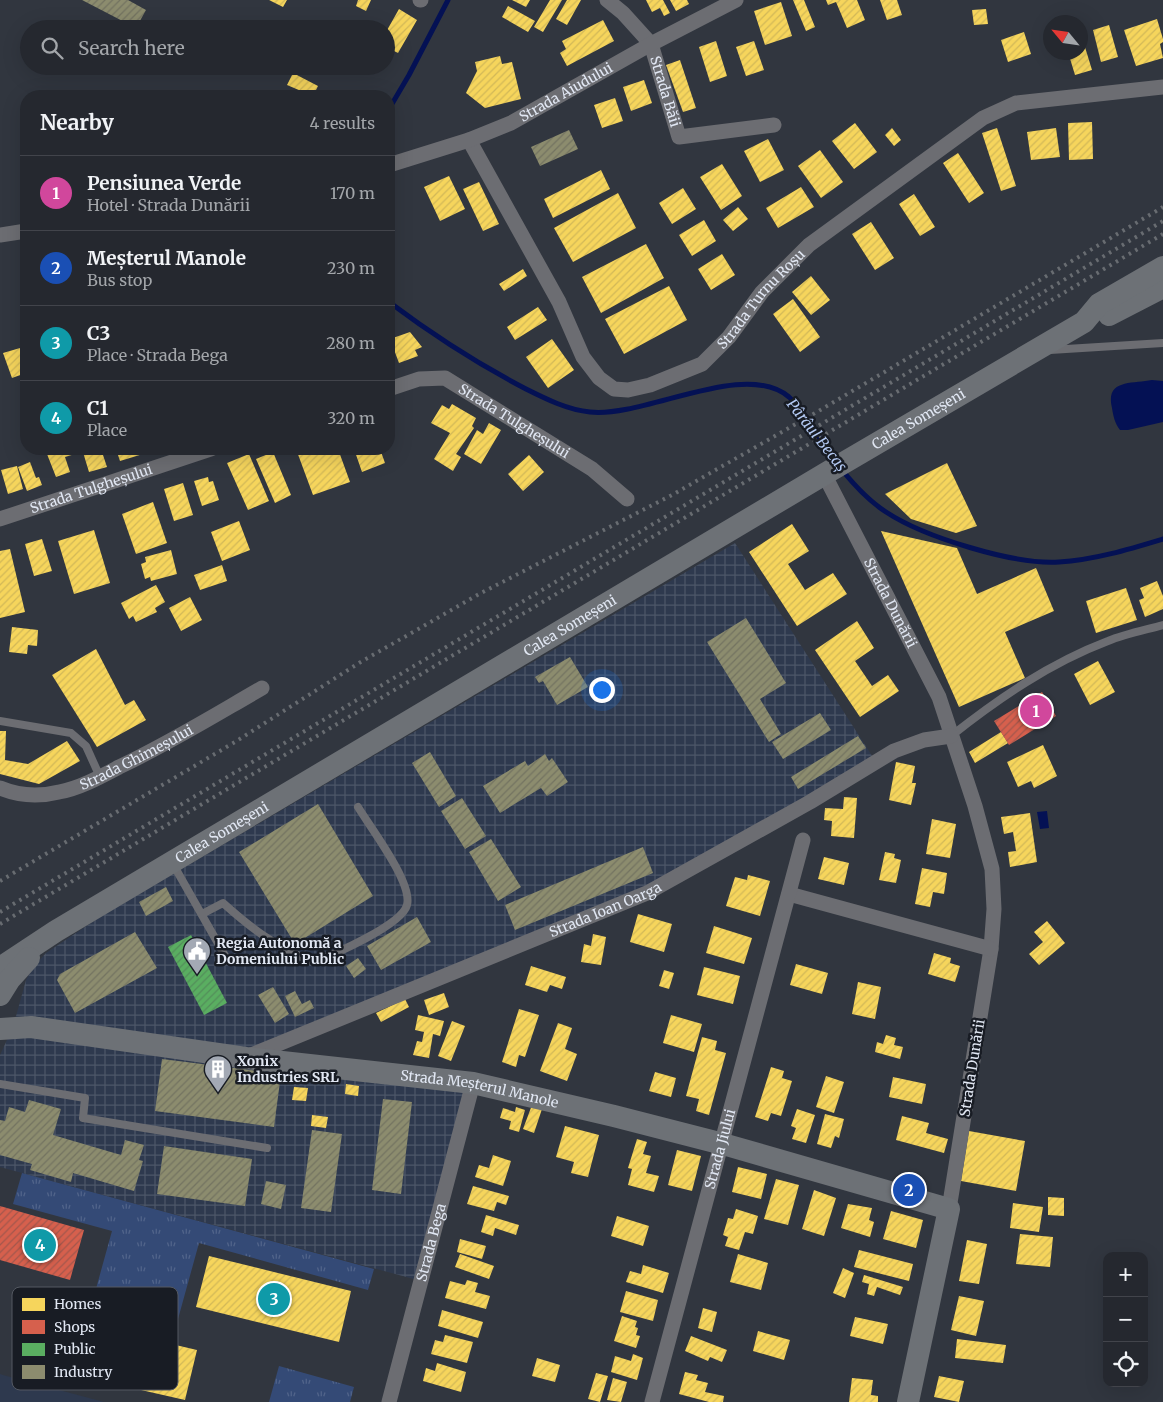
<!DOCTYPE html>
<html lang="en">
<head>
<meta charset="utf-8">
<style>
  :root { --surface:#25282f; --page:#31343b; --text:#f1f3f6; --muted:#a3a6aa; --line:#42444b; --accent:#a3a9b4 }
  body { margin:0; font-family:Merriweather,serif; background:var(--page); color:var(--text) }
  .controls { position:absolute; right:15px; bottom:15px; display:grid; overflow:hidden; border-radius:10px; box-shadow:0 5px 20px #0002 }
  .controls button { width:45px; height:45px; display:grid; place-items:center; padding:0; border:0; border-bottom:1px solid var(--line); background:var(--surface); color:var(--text); font:25px sans-serif }
  .compass { position:absolute; left:1043px; top:15px; width:45px; height:45px; border-radius:50%; background:var(--surface); box-shadow:0 5px 20px #0002; rotate:299deg }
  .you { position:absolute; left:601px; top:689px; width:18px; height:18px; margin:-12px; border:4px solid #fff; border-radius:50%; background:#1a73e8; box-shadow:0 0 0 8px #1a73e833 }
  .badge { display:grid; place-items:center; width:32px; height:32px; border-radius:50%; background:var(--accent); color:#fff; font-size:16px; font-weight:700 }
  .pin { position:absolute; translate:-50% -50%; border:2px solid #fff; box-shadow:0 1px 5px #0006 }
  .list { margin:0; padding:0; list-style:none }
  h2 { display:flex; justify-content:space-between; align-items:center; height:65px; margin:0; padding:0 20px; font-size:21px }
  h2 small { font-size:16px; font-weight:400; color:var(--muted) }
  .list li { display:grid; grid-template-columns:32px 1fr auto; gap:15px; align-items:center; box-sizing:border-box; height:75px; padding:0 20px; border-top:1px solid var(--line) }
  .list b { display:block; font-size:19px; white-space:nowrap }
  .list p { margin:0; font-size:16px; white-space:nowrap; color:var(--muted) }
  .list em { font-size:16px; font-style:normal; color:var(--muted) }
  .icon { flex:none; width:28px; height:28px; fill:none; stroke:currentColor; stroke-width:2; stroke-linecap:round; stroke-linejoin:round }
  .map { position:relative; flex:none; width:1163px; height:1402px; overflow:hidden }
  .search { position:absolute; background:var(--surface); box-shadow:0 5px 20px #0002; left:20px; top:20px; width:375px; height:55px; display:flex; align-items:center; gap:12px; box-sizing:border-box; padding:0 18px; border-radius:28px; color:var(--muted); font-size:19px }
  .panel { position:absolute; background:var(--surface); box-shadow:0 5px 20px #0002; left:20px; top:90px; width:375px; height:365px; border-radius:20px }
  .map>svg:first-child { display:block }
  .built { fill:#2e394e }
  .industrial { fill:url(#industrial-grid) }
  .grass { fill:url(#grass-tufts) }
  .water { fill:#041154 }
  .homes { fill:url(#homes-hatch) }
  .shops { fill:url(#shops-hatch) }
  .public { fill:url(#public-hatch) }
  .industry { fill:url(#industry-hatch) }
  .lines { fill:none; stroke-linecap:round; stroke-linejoin:round }
  .stream { stroke:#041154; stroke-width:5 }
  .lane { stroke:#6c6d72; stroke-width:8 }
  .street { stroke:#6c6d72; stroke-width:15 }
  .secondary { stroke:#6d7176; stroke-width:22 }
  .rail { stroke:#686c71; stroke-width:4; stroke-dasharray:2.5 5; stroke-linecap:butt }
  .labels { text-anchor:middle; dominant-baseline:central; stroke-width:5; stroke-linejoin:round; paint-order:stroke }
  .street-label { font-size:14px; fill:#e1e7f3; stroke:#181c24 }
  .poi-label { font-size:14px; font-weight:bold; fill:#e1e7f3; stroke:#181c24; text-anchor:start }
  .water-label { font-size:15px; font-style:italic; fill:#b4caf4; stroke:#181c24 }
  .key { fill:#181c24; stroke:#545962; stroke-width:1 }
  .key-label { font-size:14px; fill:#e1e7f3 }
</style>
</head>
<body>
<div class="map">
<svg width="1163" height="1402" viewBox="0 0 1163 1402">
  <defs>
    <pattern id="industrial-grid" width="8" height="8" patternUnits="userSpaceOnUse" patternTransform="scale(1.25)"><rect width="8" height="8" fill="#2e394e"/><path d="M0 4h8M4 0v8" fill="none" stroke="#4c5668"/></pattern>
    <pattern id="grass-tufts" width="24" height="20" patternUnits="userSpaceOnUse" patternTransform="scale(1.25)"><rect width="24" height="20" fill="#344a76"/><path d="M3 7l-1-3M5 7V3M7 7l1-3M15 17l-1-3M17 17v-4M19 17l1-3" fill="none" stroke="#51648a"/></pattern>
    <pattern id="homes-hatch" width="6" height="6" patternUnits="userSpaceOnUse" patternTransform="scale(1.25)"><rect width="6" height="6" fill="#f6d55c"/><path d="M-1 1l2-2M0 6l6-6M5 7l2-2" fill="none" stroke="#d2b858"/></pattern>
    <pattern id="shops-hatch" width="6" height="6" patternUnits="userSpaceOnUse" patternTransform="scale(1.25)"><rect width="6" height="6" fill="#d6604d"/><path d="M-1 1l2-2M0 6l6-6M5 7l2-2" fill="none" stroke="#a3574c"/></pattern>
    <pattern id="public-hatch" width="6" height="6" patternUnits="userSpaceOnUse" patternTransform="scale(1.25)"><rect width="6" height="6" fill="#5aae61"/><path d="M-1 1l2-2M0 6l6-6M5 7l2-2" fill="none" stroke="#538e5a"/></pattern>
    <pattern id="industry-hatch" width="6" height="6" patternUnits="userSpaceOnUse" patternTransform="scale(1.25)"><rect width="6" height="6" fill="#8c8c6e"/><path d="M-1 1l2-2M0 6l6-6M5 7l2-2" fill="none" stroke="#737361"/></pattern>
  </defs>
  <rect width="100%" height="100%" fill="#31363f"/>
  <path class="built" d="M0,1374L3,1375L104,1402H0Z"/>
  <path class="industrial" d="M735,543L876,762L647,893L247,1057L473,1083L421,1281L0,1167V1055L13,1027L26,980L34,966L46,953L97,919Z"/>
  <path class="grass" d="M22,1173L374,1269L368,1290L199,1243L178,1319L94,1296L112,1231L13,1204Z
    M279,1366L354,1387L350,1402H269Z"/>
  <path class="water" d="M1152,380L1163,381V422L1128,430H1120C1115,424 1113,415 1112,408C1105,379 1132,384 1152,380Z
    M1047,811L1049,828L1040,829L1037,812Z"/>
  <path class="homes" d="M269,0H287L283,7Z
    M358,0H371L366,11L356,6Z
    M512,0H530L526,7Z
    M550,0H562L543,32L534,27Z
    M567,0H581L567,25L556,19Z
    M646,0H663L670,13L664,16L660,8L652,12Z
    M670,0H687L689,4L676,11Z
    M793,0H804L815,27L806,31Z
    M826,0H857L865,20L847,28L836,2L828,5Z
    M880,0H897L902,15L887,20Z
    M781,2L792,36L765,45L754,11Z
    M508,6L535,21L528,32L502,17Z
    M399,9L417,20L398,53L386,47V32Z
    M986,9L988,24L974,25L972,10Z
    M1157,19L1163,39V42L1160,44L1163,58L1136,66L1124,30Z
    M603,20L614,41L567,66L560,53L566,49L562,41Z
    M1109,25L1118,57L1101,62L1093,30Z
    M1024,32L1031,54L1008,62L1001,40Z
    M1081,34L1092,70L1075,75L1068,52H1080Z
    M716,41L727,76L710,82L699,47Z
    M754,41L764,70L746,76L736,47Z
    M500,56L502,64L512,62L521,99L485,108L466,93L477,71L475,62Z
    M680,60L696,108L683,112L666,65Z
    M293,73L318,86L313,96L287,85Z
    M644,80L652,103L631,111L623,87Z
    M615,98L623,121L602,128L594,105Z
    M1092,122L1093,159L1069,160L1068,123Z
    M855,123L877,152L854,169L832,141Z
    M892,128L901,140L894,146L885,135Z
    M997,128L1016,186L1001,191L982,133Z
    M1056,128L1060,157L1031,160L1027,132Z
    M768,139L784,170L760,182L744,151Z
    M21,148L26,149V171H20Z
    M820,150L843,182L821,198L798,166Z
    M958,153L984,193L969,203L943,163Z
    M722,164L742,196L721,210L700,177Z
    M601,170L610,189L553,218L544,199Z
    M449,176L465,209L440,221L424,187Z
    M479,182L499,224L483,231L463,189Z
    M801,187L814,207L778,228L766,208Z
    M683,188L696,209L672,224L659,203Z
    M618,193L636,228L573,262L554,228Z
    M914,194L935,227L920,236L899,204Z
    M738,207L748,219L733,231L723,220Z
    M704,220L716,241L692,256L679,235Z
    M871,222L894,258L875,270L852,234Z
    M646,244L664,278L601,313L582,277Z
    M722,254L735,275L711,290L698,269Z
    M523,269L527,276L504,291L499,284Z
    M811,276L830,300L811,315L792,292Z
    M669,286L687,320L624,354L605,319Z
    M793,299L820,337L800,352L773,314Z
    M538,307L547,320L515,340L507,327Z
    M410,332L422,347L415,350L418,356L399,363L390,339Z
    M552,339L574,370L548,388L526,357Z
    M20,348L26,373L12,378L3,353Z
    M452,404L476,418L472,426L474,428L456,454L461,457L453,471L434,459L450,433L431,423L442,405L449,409Z
    M489,423L501,430L481,464L464,454L477,430L483,434Z
    M45,449H73L75,454L65,457L70,472L56,477Z
    M82,449H101L107,467L89,472Z
    M116,449H141L143,454L120,461Z
    M296,449H338L350,482L313,495Z
    M354,449H380L385,463L362,472Z
    M273,452L291,495L275,503L256,459Z
    M249,454L269,501L248,510L227,463Z
    M529,455L544,472L523,491L508,474Z
    M30,462L36,478L39,477L42,485L27,491L18,467Z
    M947,463L977,526L956,533L911,519L885,494Z
    M17,466L23,489L8,494L1,470Z
    M208,477L209,482L213,481L219,500L202,506L194,481Z
    M183,483L193,515L174,521L164,489Z
    M153,502L167,543L136,554L122,514Z
    M239,521L250,550L222,561L211,532Z
    M792,524L809,551L788,564L805,590L833,573L847,594L797,626L749,552Z
    M94,530L110,583L74,594L58,541Z
    M881,531L957,548L977,594L1036,568L1054,611L1005,632L1025,678L959,707Z
    M42,539L52,571L34,576L25,544Z
    M10,549L25,612L0,618V551Z
    M171,550L177,574L151,581L150,577L145,579L141,564L146,562L145,557Z
    M222,565L227,581L200,590L194,575Z
    M1157,581L1163,596V609L1145,617L1139,600L1144,598L1140,588Z
    M156,585L165,602L155,608L157,612L136,622L133,616L129,619L121,603Z
    M1126,588L1137,620L1096,633L1086,601Z
    M190,597L202,620L181,631L169,608Z
    M857,621L874,648L855,661L872,686L888,675L899,691L860,717L815,650Z
    M12,627L38,630L37,646L28,645L27,654L9,652Z
    M96,649L125,705L134,700L146,720L97,747L52,675Z
    M1098,661L1115,692L1090,705L1074,674Z
    M0,731H6L5,760L28,764L67,741L80,761L39,784L0,774Z
    M1001,732L1008,743L975,763L969,752Z
    M1043,745L1057,776L1034,788L1031,781L1018,787L1007,762Z
    M896,762L915,766L912,783H916L911,805L889,800Z
    M844,797L857,798L854,838L831,836L832,821L824,820L825,808L843,809Z
    M1030,813L1037,862L1010,867L1008,852L1016,851L1013,832L1004,834L1001,817Z
    M932,819L956,824L950,858L926,854Z
    M885,852L895,854L894,858L901,860L896,883L879,880Z
    M824,857L849,863L844,885L818,879Z
    M922,868L947,873L944,894L933,892L930,907L915,904Z
    M748,875L770,881L760,916L726,906L735,877L747,880Z
    M638,914L672,924L664,952L630,942Z
    M1047,921L1065,943L1039,965L1029,954L1043,942L1034,932Z
    M714,926L752,938L744,964L706,953Z
    M593,934L606,937L601,965L581,962L584,944L591,946Z
    M934,953L951,958L950,963L960,966L955,982L928,974Z
    M796,964L828,973L822,994L790,985Z
    M531,966L566,977L562,989L550,985L547,992L525,985Z
    M704,967L740,976L733,1004L697,995Z
    M664,970L674,973L669,989L659,986Z
    M858,982L881,987L875,1019L852,1014Z
    M444,993L449,1007L429,1015L424,1000Z
    M405,999L409,1007L381,1022L376,1013Z
    M519,1009L539,1015L525,1057L519,1055L516,1067L502,1062Z
    M418,1015L444,1021L440,1036L433,1034L429,1058L413,1055L417,1041L422,1042L424,1032L415,1030Z
    M671,1015L702,1024L694,1052L663,1043Z
    M452,1021L465,1026L451,1061L438,1056Z
    M558,1023L572,1028L565,1049L577,1054L567,1081L540,1071Z
    M886,1035L896,1038L894,1045L903,1047L900,1059L875,1052L877,1042L883,1044Z
    M702,1037L717,1041L715,1050L726,1053L709,1115L696,1111L699,1099L686,1096Z
    M771,1067L784,1071L782,1078L792,1081L781,1116L771,1113L768,1121L755,1117Z
    M655,1072L676,1078L671,1097L649,1091Z
    M826,1076L844,1082L834,1113L816,1107Z
    M893,1077L926,1084L922,1104L889,1097Z
    M346,1084L359,1086L358,1096L345,1094Z
    M294,1087L308,1088L306,1101L292,1100Z
    M532,1105L542,1109L534,1133L523,1129Z
    M516,1107L525,1110L519,1132L509,1129L511,1121L500,1118L503,1108L515,1112Z
    M797,1109L815,1115L806,1143L792,1139L796,1128L791,1126Z
    M825,1114L844,1119L839,1138L835,1136L831,1148L817,1144Z
    M312,1115L328,1117L326,1128L311,1126Z
    M902,1116L929,1123L926,1133L948,1139L944,1153L896,1140Z
    M565,1126L599,1135L588,1177L571,1173L574,1162L556,1157Z
    M969,1131L1025,1141L1016,1191L961,1181Z
    M637,1139L647,1142L643,1154L651,1156L646,1173L659,1176L654,1192L628,1185L632,1169L628,1168Z
    M677,1150L701,1156L692,1191L668,1185Z
    M493,1155L511,1161L503,1186L475,1177L479,1165L489,1168Z
    M738,1167L767,1174L761,1199L732,1192Z
    M776,1179L799,1185L788,1225L764,1219Z
    M473,1186L509,1196L506,1205L497,1202L494,1211L467,1204Z
    M814,1190L836,1198L824,1236L802,1229Z
    M1048,1197L1064,1198V1216L1048,1215Z
    M1013,1203L1043,1207L1039,1232L1010,1228Z
    M848,1204L872,1208L869,1220L874,1222L870,1237L841,1228Z
    M736,1209L758,1216L753,1234L745,1232L739,1250L725,1246L728,1237L723,1235L728,1218L733,1219Z
    M891,1211L923,1220L916,1248L883,1239Z
    M486,1215L519,1225L516,1235L495,1228L493,1236L481,1232Z
    M617,1216L649,1226L643,1246L611,1236Z
    M1020,1234L1053,1237L1050,1267L1016,1264Z
    M460,1239L486,1246L482,1259L457,1252Z
    M967,1240L987,1244L979,1284L959,1281Z
    M859,1250L913,1264L909,1281L854,1267Z
    M460,1254L494,1266L489,1279L455,1267Z
    M738,1254L768,1263L761,1290L730,1282Z
    M209,1256L351,1291L339,1342L196,1307Z
    M643,1265L669,1273L663,1293L626,1282L630,1271L641,1274Z
    M843,1268L854,1273L845,1298L833,1293Z
    M864,1275L903,1287L900,1295L877,1287L874,1296L867,1294L869,1284L862,1282Z
    M467,1280L478,1283L475,1292L490,1296L486,1309L445,1298L450,1281L465,1285Z
    M626,1291L658,1300L653,1321L620,1312Z
    M959,1296L984,1301L976,1336L951,1330Z
    M703,1308L717,1312L712,1332L698,1328Z
    M442,1310L483,1322L478,1338L438,1326Z
    M52,1316L197,1350L185,1400L40,1367Z
    M622,1316L637,1321L635,1327L638,1328L636,1335L640,1336L636,1348L614,1341Z
    M855,1317L888,1324L883,1344L850,1336Z
    M758,1331L790,1340L784,1360L753,1351Z
    M445,1335L473,1342L467,1363L431,1354L435,1340L443,1342Z
    M691,1336L727,1350L722,1362L710,1357L708,1361L685,1351Z
    M957,1339L1006,1345L1003,1363L955,1358Z
    M633,1354L643,1358L637,1380L611,1372L615,1356L631,1361Z
    M537,1358L560,1365L555,1382L532,1376Z
    M437,1363L466,1372L461,1392L423,1381L426,1368L435,1371Z
    M685,1372L698,1375L696,1380L708,1383L705,1392L724,1396L723,1402H709L679,1394Z
    M596,1373L608,1376L600,1402L588,1399Z
    M939,1376L964,1381L959,1402L934,1397Z
    M613,1378L627,1382L621,1402L607,1400Z
    M852,1378L873,1380L871,1395L878,1396V1402H849Z"/>
  <path class="shops" d="M1042,692L1056,716L1009,745L994,721Z
    M0,1206L84,1230L70,1280L0,1260Z"/>
  <path class="public" d="M191,935L227,1003L204,1015L168,947Z"/>
  <path class="industry" d="M82,0H128L146,10L136,28Z
    M569,130L578,149L540,166L531,147Z
    M746,618L786,683L760,699L781,734L769,742L707,642Z
    M570,657L588,687L557,705L543,681L539,683L535,677Z
    M820,713L831,730L783,759L772,742Z
    M858,736L866,748L798,789L791,777Z
    M430,752L456,796L439,807L412,763Z
    M545,754L549,761L552,758L568,782L547,796L541,788L500,813L483,786L525,761L528,766Z
    M462,798L486,836L465,849L441,811Z
    M318,804L373,896L295,944L239,852Z
    M491,839L521,887L498,901L469,852Z
    M643,847L653,873L515,930L505,905Z
    M166,887L173,901L146,916L139,902Z
    M417,917L431,942L381,970L367,946Z
    M135,932L157,968L75,1013L57,980L60,974Z
    M358,958L366,969L354,978L346,966Z
    M273,987L289,1014L275,1023L258,995Z
    M295,991L302,1004L310,1000L314,1008L295,1017L285,996Z
    M162,1059L281,1074L274,1127L155,1111Z
    M383,1099L412,1102L401,1194L372,1190Z
    M29,1100L61,1109L53,1135L121,1155L125,1140L144,1145L139,1160L143,1161L134,1191L73,1173L71,1182L30,1170L32,1164L0,1155V1120L5,1121L9,1107L25,1112Z
    M312,1130L342,1134L331,1212L301,1208Z
    M164,1146L252,1159L245,1206L157,1194Z
    M266,1181L286,1185L281,1209L261,1204Z"/>
  <g class="lines">
    <path class="stream" d="M389,109L409,75L448,0
      M389,302C433,335 478,364 526,389C546,399 568,410 590,412C645,418 744,359 789,397C808,414 820,441 835,462
      M842,470C855,486 869,501 886,512C924,537 1014,565 1059,562C1094,560 1130,549 1163,539"/>
    <path class="lane" d="M1050,350L1163,343
      M0,721L71,733L86,746L100,777
      M951,736C999,698 1050,663 1108,641C1125,634 1145,630 1163,625
      M173,864L228,961
      M202,914L223,903C252,929 276,947 313,962C333,955 402,925 407,905C413,883 370,827 358,807
      M0,1084L85,1098L83,1118L267,1148"/>
    <g class="street">
      <path d="M420,0H421"/>
      <path id="s1" d="M607,0L623,13L651,44L679,137L774,125"/>
      <path id="s2" d="M469,140L559,302L583,357L599,378L614,389L628,390L650,385L702,364L729,337L762,292L809,245L983,118L1016,103L1163,87"/>
      <path id="s3" d="M389,165L469,140L511,123L651,44L736,0"/>
      <path d="M0,235L26,231"/>
      <path id="s4" d="M389,389L419,379L445,378L592,469L627,499"/>
      <path id="s5" d="M824,474L939,697L975,806L992,869L994,909L991,949L949,1209"/>
      <path id="s6" d="M0,519L211,449"/>
      <path id="s7" d="M0,788C19,796 39,797 59,792C80,788 100,777 119,767C168,744 215,715 262,688"/>
      <path d="M789,894L991,949"/>
      <path id="s8" d="M249,1056L647,893L810,802L894,751L924,740L951,736"/>
      <path id="s9" d="M389,1402L473,1083"/>
      <path id="s10" d="M652,1402L803,840"/>
    </g>
    <g class="secondary">
      <path d="M1109,315L1163,287"/>
      <path id="s11" d="M0,968L56,931L828,472L1084,322L1099,304L1163,267"/>
      <path d="M0,995L10,979L29,958"/>
      <path id="s12" d="M0,1029L31,1027L246,1058L473,1083L614,1116L723,1144L949,1209L908,1402"/>
    </g>
    <path class="rail" d="M0,881L235,742L359,663L481,593L672,495L822,409L1163,207
      M0,912L1163,221
      M0,924L1163,234"/>
  </g>
  <defs>
    <g id="civic-pin" transform="scale(1.4375)"><path d="M0 17L-7.5 6A9.5 9.5 0 1 1 7.5 6Z" fill="#a3a9b4" stroke="#181c24"/><path d="M-.6-6.5H3V-4.5H.6V-3L4-1V1h2V6H-6V1h2V-1L-.6-3ZM-1.2 2.5V6h2.4V2.5Z" fill="#fff"/></g>
    <g id="building-pin" transform="scale(1.4375)"><path d="M0 17L-7.5 6A9.5 9.5 0 1 1 7.5 6Z" fill="#a3a9b4" stroke="#181c24"/><path d="M-4-6H4V6H1V3H-1V6H-4ZM-2.5-4.3h1.7v1.8h-1.7ZM.8-4.3h1.7v1.8H.8ZM-2.5-1h1.7V.8h-1.7ZM.8-1h1.7V.8H.8Z" fill="#fff"/></g>
  </defs>
  <g fill-rule="evenodd">
    <use href="#civic-pin" x="197" y="951"/>
    <use href="#building-pin" x="218" y="1069"/>
  </g>
  <g class="labels">
    <g class="street-label">
      <text stroke="none"><textPath href="#s3" startOffset="192">Strada Aiudului</textPath></text>
      <text stroke="none"><textPath href="#s1" startOffset="112">Strada Băii</textPath></text>
      <text stroke="none"><textPath href="#s2" startOffset="471">Strada Turnu Roșu</textPath></text>
      <text stroke="none"><textPath href="#s11" startOffset="1070">Calea Someșeni</textPath></text>
      <text stroke="none"><textPath href="#s4" startOffset="139">Strada Tulgheșului</textPath></text>
      <text stroke="none"><textPath href="#s6" startOffset="96">Strada Tulgheșului</textPath></text>
      <text stroke="none"><textPath href="#s5" startOffset="145">Strada Dunării</textPath></text>
      <text stroke="none"><textPath href="#s11" startOffset="665">Calea Someșeni</textPath></text>
      <text stroke="none"><textPath href="#s7" startOffset="145">Strada Ghimeșului</textPath></text>
      <text stroke="none"><textPath href="#s11" startOffset="260">Calea Someșeni</textPath></text>
      <text stroke="none"><textPath href="#s8" startOffset="385">Strada Ioan Oarga</textPath></text>
      <text transform="translate(972 1068) rotate(-81)">Strada Dunării</text>
      <text stroke="none"><textPath href="#s12" startOffset="484">Strada Meșterul Manole</textPath></text>
      <text stroke="none"><textPath href="#s10" startOffset="262">Strada Jiului</textPath></text>
      <text stroke="none"><textPath href="#s9" startOffset="165">Strada Bega</textPath></text>
    </g>
    <g class="poi-label">
      <text x="216" y="943">Regia Autonomă a<tspan x="216" dy="16">Domeniului Public</tspan></text>
      <text x="237" y="1061">Xonix<tspan x="237" dy="16">Industries SRL</tspan></text>
    </g>
    <g class="water-label">
      <text transform="translate(817 435) rotate(52)">Pârâul Becaș</text>
    </g>
  </g>
  <rect x="12" y="1287" width="166" height="103" rx="8" class="key"/>
  <rect x="22" y="1298" width="23" height="13" fill="#f6d55c"/>
  <rect x="22" y="1320" width="23" height="14" fill="#d6604d"/>
  <rect x="22" y="1343" width="23" height="13" fill="#5aae61"/>
  <rect x="22" y="1365" width="23" height="14" fill="#8c8c6e"/>
  <g class="key-label">
    <text x="54" y="1309">Homes</text>
    <text x="54" y="1332">Shops</text>
    <text x="54" y="1354">Public</text>
    <text x="54" y="1377">Industry</text>
  </g>
</svg>
<div class="controls">
<button>+</button>
<button>−</button>
<button><svg class="icon" aria-label="locate" viewBox="0 0 24 24"><circle cx="12" cy="12" r="6"/><path d="M12 2v4M12 18v4M2 12h4M18 12h4"/></svg></button>
</div>
<svg class="compass" viewBox="-18 -18 36 36"><path d="M0-13l5 13h-10z" fill="#e53935"/><path d="M0 13l5-13h-10z" fill="#a3a6aa"/></svg>
<div class="you"></div>
<div class="pin badge" style="left:1036px;top:711px;background:#d1479c">1</div>
<div class="pin badge" style="left:909px;top:1190px;background:#1a4fb4">2</div>
<div class="pin badge" style="left:274px;top:1299px;background:#0f9aa8">3</div>
<div class="pin badge" style="left:40px;top:1245px;background:#0f9aa8">4</div>
<div class="search"><svg class="icon" aria-label="search" viewBox="0 0 24 24"><circle cx="10" cy="10" r="6"/><path d="M15 15l6 6"/></svg>Search here</div>
<section class="panel">
<h2>Nearby<small>4 results</small></h2>
<ul class="list">
<li><span class="badge" style="background:#d1479c">1</span><div><b>Pensiunea Verde</b><p>Hotel · Strada Dunării</p></div><em>170 m</em></li>
<li><span class="badge" style="background:#1a4fb4">2</span><div><b>Meșterul Manole</b><p>Bus stop</p></div><em>230 m</em></li>
<li><span class="badge" style="background:#0f9aa8">3</span><div><b>C3</b><p>Place · Strada Bega</p></div><em>280 m</em></li>
<li><span class="badge" style="background:#0f9aa8">4</span><div><b>C1</b><p>Place</p></div><em>320 m</em></li>
</ul>
</section>
</div>
</body>
</html>
